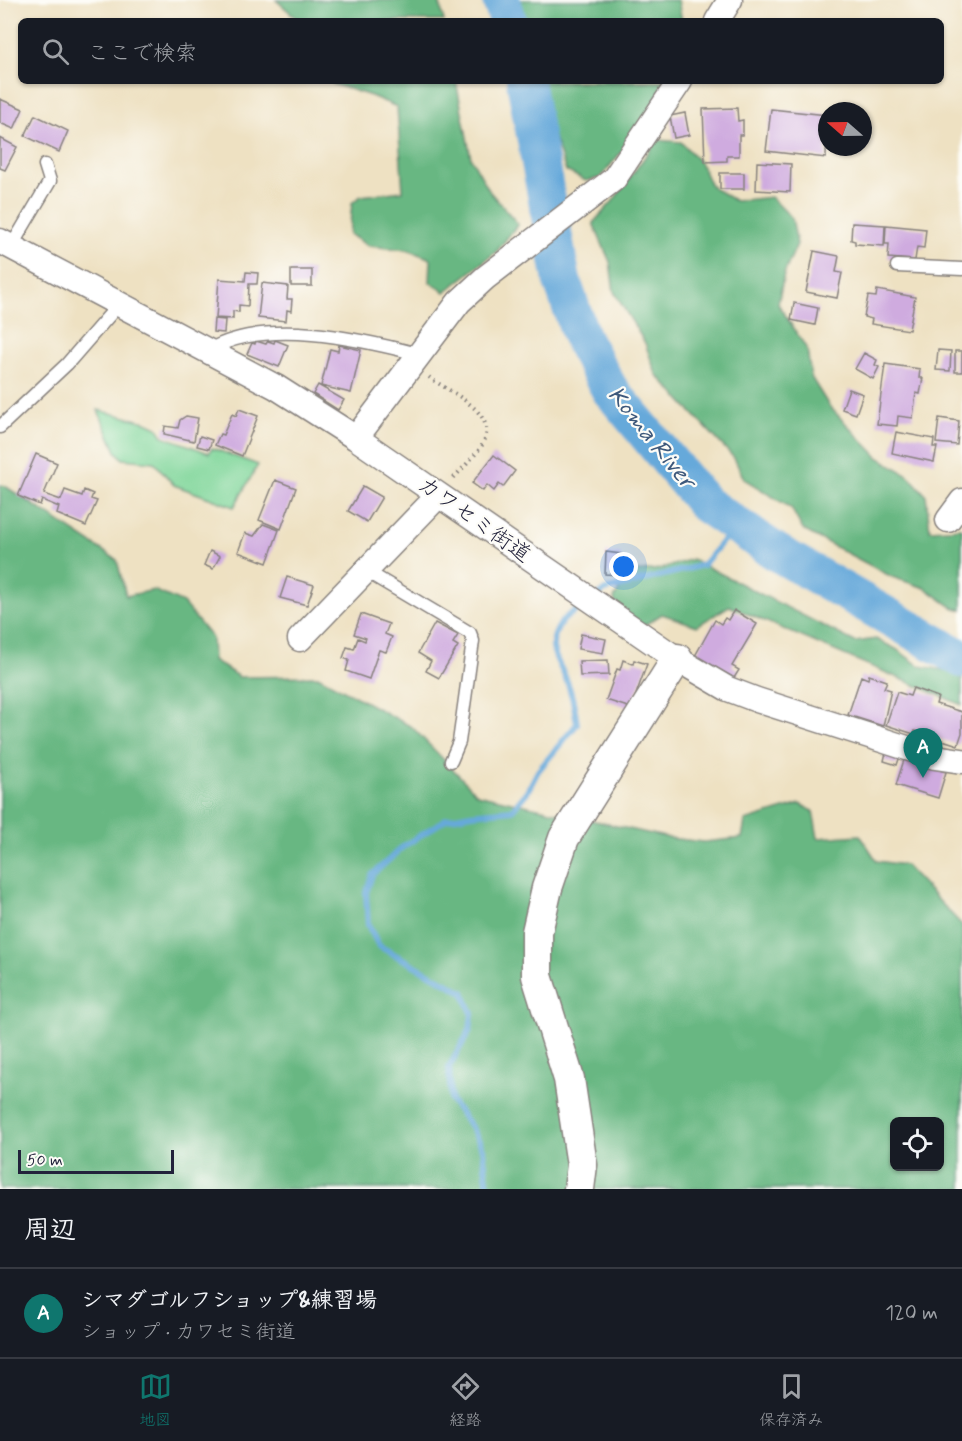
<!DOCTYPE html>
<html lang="ja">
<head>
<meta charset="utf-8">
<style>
  :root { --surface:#171b24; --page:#20242c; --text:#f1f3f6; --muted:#9ea1a6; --line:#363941; --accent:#0f766e }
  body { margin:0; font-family:Mynerve,"Klee One",sans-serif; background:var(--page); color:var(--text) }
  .controls { position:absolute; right:18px; bottom:18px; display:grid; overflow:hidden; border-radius:9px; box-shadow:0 2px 4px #0004 }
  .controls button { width:54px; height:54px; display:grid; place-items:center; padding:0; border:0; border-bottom:2px solid var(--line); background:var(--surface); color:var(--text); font:30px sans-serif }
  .compass { position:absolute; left:818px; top:102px; width:54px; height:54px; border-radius:50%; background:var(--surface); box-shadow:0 2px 4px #0004; rotate:290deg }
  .scale { position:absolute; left:18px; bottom:15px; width:156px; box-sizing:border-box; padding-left:6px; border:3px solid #22223b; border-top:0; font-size:16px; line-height:21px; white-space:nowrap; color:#22223b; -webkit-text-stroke:4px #fdfcf7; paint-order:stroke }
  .you { position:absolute; left:624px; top:567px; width:21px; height:21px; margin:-15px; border:4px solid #fff; border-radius:50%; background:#1a73e8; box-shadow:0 0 0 9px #1a73e833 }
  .badge { display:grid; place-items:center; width:39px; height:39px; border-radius:50%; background:var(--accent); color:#fff; font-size:20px; font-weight:700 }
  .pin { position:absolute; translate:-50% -50px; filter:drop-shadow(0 2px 3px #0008) }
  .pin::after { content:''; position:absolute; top:32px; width:21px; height:18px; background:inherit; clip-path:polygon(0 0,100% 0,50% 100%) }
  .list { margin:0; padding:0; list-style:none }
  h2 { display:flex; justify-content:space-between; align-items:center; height:78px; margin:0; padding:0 24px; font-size:26px }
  h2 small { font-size:20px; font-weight:400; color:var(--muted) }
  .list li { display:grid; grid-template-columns:39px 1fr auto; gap:18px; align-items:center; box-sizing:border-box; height:90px; padding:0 24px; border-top:2px solid var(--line) }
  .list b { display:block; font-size:22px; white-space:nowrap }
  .list p { margin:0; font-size:20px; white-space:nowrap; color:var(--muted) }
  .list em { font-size:20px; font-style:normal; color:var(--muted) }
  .icon { flex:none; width:33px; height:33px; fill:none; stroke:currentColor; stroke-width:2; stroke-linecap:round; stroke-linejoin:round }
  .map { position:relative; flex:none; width:962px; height:1189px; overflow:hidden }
  .search { position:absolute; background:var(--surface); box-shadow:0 2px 4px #0004; left:18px; right:18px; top:18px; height:66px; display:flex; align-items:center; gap:15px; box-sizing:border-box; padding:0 21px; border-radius:9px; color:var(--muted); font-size:22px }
  .sheet { height:168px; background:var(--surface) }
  nav { display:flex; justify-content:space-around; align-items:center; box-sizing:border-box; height:84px; border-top:2px solid var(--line); background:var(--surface); font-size:16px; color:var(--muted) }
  nav a { display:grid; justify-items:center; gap:3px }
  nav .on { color:var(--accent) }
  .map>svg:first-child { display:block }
  .green { fill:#7fd69a; stroke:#507c6a; stroke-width:1.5 }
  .forest { fill:#67b782; stroke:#446c5e; stroke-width:1.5; fill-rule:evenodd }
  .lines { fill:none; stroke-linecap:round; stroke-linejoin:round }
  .stream { stroke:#66a9da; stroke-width:6 }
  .river { stroke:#66a9da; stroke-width:38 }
  .building { fill:#cfabdf }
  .service-casing { stroke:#88827e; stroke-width:15 }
  .minor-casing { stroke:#88827e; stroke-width:27 }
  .tertiary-casing { stroke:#88827e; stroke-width:33 }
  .path { stroke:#88827e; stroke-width:4; stroke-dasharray:1.5 4.5; stroke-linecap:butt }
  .service { stroke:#fff; stroke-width:12 }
  .minor { stroke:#fff; stroke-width:24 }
  .tertiary { stroke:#fff; stroke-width:30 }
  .labels { text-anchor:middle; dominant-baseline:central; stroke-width:4.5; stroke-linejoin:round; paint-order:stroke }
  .street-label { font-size:22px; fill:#22223b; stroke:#fdfcf7 }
  .water-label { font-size:24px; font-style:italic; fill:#3d587b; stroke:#fdfcf7 }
</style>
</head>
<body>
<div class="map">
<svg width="962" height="1189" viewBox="0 0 962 1189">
  <rect width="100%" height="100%" fill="#fdfcf7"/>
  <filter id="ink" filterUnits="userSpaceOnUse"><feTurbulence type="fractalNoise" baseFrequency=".0167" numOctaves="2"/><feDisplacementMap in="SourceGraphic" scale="12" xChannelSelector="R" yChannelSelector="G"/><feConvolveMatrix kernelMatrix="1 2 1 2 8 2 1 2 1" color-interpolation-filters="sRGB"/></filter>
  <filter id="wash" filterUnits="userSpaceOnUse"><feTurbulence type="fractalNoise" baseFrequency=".008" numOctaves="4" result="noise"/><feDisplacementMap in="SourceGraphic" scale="24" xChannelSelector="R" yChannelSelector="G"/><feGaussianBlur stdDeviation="1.35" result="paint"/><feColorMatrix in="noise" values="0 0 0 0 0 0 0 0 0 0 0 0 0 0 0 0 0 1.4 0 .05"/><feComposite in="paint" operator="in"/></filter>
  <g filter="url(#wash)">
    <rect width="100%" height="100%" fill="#eee1c2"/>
    <path class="green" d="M98,410L146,422L157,427L163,436L209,453L212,448L258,465L234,507L174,485L154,462L123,459L116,451Z"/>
    <path class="forest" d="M276,0H439L444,21H300Z
      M517,0H678L682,21H523Z
      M331,81H456L471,158L490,192L518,224L497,251L445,292L430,282L431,259L408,250L368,246L349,234L352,203L361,196L403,191L397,107L371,96L333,84Z
      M534,81H667L631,140L600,178L586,181L566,171Z
      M657,140L681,142L700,162L711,186L735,201L771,197L792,218L797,244L784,274L778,304L807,349L811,377L829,406L878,457L908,475L926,495L930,530L962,528V610L952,607L925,588L892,577L803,530L791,508L744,479L734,458L656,374L645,343L614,292L610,262L593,223L613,201Z
      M0,485L5,486L117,560L126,596L154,590L183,603L212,638L213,660L239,677L318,676L412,727L477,794L669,838L704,842L742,838L745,821L800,804L813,811L818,838L860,835L877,861L905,865L962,925V1189H0ZM894,1122H940V1166H894Z
      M692,559L855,642L876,639L896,649L920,666L944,670L962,678V705L729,606L697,626L662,614L643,626L616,606L614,598L631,572L661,569Z"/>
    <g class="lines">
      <path class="stream" d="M596,597L605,590L703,565L736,525
        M488,1189L483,1149L472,1128L451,1101L449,1067L470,1030L472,1013L463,992L379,946L368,925L366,893L372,875L404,846L446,819L471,814L512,810L527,792L538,771L577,724C575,709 572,693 566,679C556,656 545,648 561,623C566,615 579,609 587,603"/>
      <path class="river" d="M501,0L508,21
        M525,81L562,281L582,339L610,390L705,504L776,552L962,659"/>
    </g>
    <g id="blocks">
      <path class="building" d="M0,99L23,109L14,129L0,123Z
        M737,108L738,121L743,120V135H739V156H727V161L705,162L703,109Z
        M771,109L827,115L826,158L766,151Z
        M685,113L689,135L674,138L670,116Z
        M35,115L68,131L59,152L25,136Z
        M0,138L17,147L5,170L0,168Z
        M757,162L791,164L790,192L756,190Z
        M720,173H744V189H720Z
        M852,223L885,225L884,246L855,244V241L851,240Z
        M886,225L926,229L924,248L917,247L915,260L888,258L889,244H885Z
        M814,251L839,256L836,272L842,273L837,298L806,292Z
        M291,270H312V286H291Z
        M246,272L258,273L257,284H249L248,306L239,305V312L233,311V319L216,318L219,279L245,281Z
        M262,283L288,286L287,299H292L291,311L287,310L286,321L258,318Z
        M877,290L915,297L909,330L871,324L872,319L864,317L868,296L876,297Z
        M794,303L818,308L815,325L791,320Z
        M214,319L225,320L224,333L213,332Z
        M275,340L288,345L279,367L247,354L252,343L255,344L256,341L266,344L268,341L274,343Z
        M339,345L361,350L351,393L321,386L330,349L338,351Z
        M938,350L951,351L950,371L936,370Z
        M955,351H962V372H955Z
        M864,353L877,360L875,365L879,367L873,379L855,369Z
        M885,364L920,369L919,378H923L920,394L916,393L913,418L898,416L897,426L877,424Z
        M318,385L344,400L338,410L313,394Z
        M849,389L863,394L856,414L842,409Z
        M239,409L258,416L242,456L215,445L220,434L223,435L232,414L236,416Z
        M186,416L198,418L194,441L164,434L165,426L178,428L180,420Z
        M939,418L959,421L957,445L936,443Z
        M896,432L934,439L933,447H937L934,462L892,453Z
        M200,436L212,440L209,449L197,446Z
        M36,454L57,463L44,494L61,500L65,490L82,496L84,490L93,494L91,499L97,501L86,526L57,514L59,507L42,500L40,505L18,496Z
        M494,455L515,471L503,487L499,484L494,491L487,485L483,491L472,483Z
        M275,480L296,488L281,529L259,520Z
        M363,486L382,497L367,522L348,511Z
        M263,524L279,530L267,563L238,552L245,533L254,536Z
        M210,551L220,556L213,569L204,565Z
        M606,552L621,554L619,575L605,574Z
        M287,577L314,585L307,605L280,598Z
        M734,610L757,624L732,666L739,670L734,678L695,656L715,620L721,624L725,618L728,620Z
        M361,614L389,624L385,634L392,637L386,652L379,650L369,679L346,671L349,660L343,658L347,647L354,649L358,638L365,641L366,638L354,634Z
        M435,623L458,635L453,643L458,646L439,678L426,671L431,661L418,653Z
        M581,634L606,639L603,653L578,649Z
        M608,660L609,675L580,676L579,661Z
        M623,660L633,664L634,660L647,664L631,708L606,700L617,669L620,670Z
        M869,675L887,681L884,688L891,690L883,726L848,715L861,676L868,679Z
        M913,688L938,697L936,704L962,712V733L958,745L915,731L914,734L886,725L897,692L910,696Z
        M886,752L900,756L897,765L884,761Z
        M904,760L946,772L938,798L896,785Z"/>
    </g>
  </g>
  <g filter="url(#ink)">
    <use href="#blocks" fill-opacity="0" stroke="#88827e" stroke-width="1.5"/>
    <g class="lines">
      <g class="service-casing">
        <path id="service" d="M11,247L50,181L45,165
          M897,266L962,269
          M209,350C265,317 359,339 418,354
          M0,427L67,364L120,303
          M366,571L470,633L473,641L459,742L451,761"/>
      </g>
      <g class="minor-casing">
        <path id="minor" d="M717,21L730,0
          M0,241L276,387L356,438L677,659L728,689L757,700L935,757L962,761
          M356,438L459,302L485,278L614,179L680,81
          M948,520L962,501
          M300,639L438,496"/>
      </g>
      <g class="tertiary-casing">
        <path id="tertiary" d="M579,1189L582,1165L569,1079L537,976V932L547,888L564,838L677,659"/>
      </g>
      <path class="path" d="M429,377C447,391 495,410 485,439C482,450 460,470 452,480"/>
      <use href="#service" class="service"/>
      <use href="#minor" class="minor"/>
      <use href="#tertiary" class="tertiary"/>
    </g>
  </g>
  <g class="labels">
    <g class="street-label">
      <text transform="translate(474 520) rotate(35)">カワセミ街道</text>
    </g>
    <g class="water-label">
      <text transform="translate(651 438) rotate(51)">Koma River</text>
    </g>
  </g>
</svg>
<div class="controls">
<button><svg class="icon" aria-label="locate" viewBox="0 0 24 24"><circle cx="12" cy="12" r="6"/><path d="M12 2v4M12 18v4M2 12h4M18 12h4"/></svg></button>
</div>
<svg class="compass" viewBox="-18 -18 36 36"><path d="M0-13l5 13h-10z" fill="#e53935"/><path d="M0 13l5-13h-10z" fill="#9ea1a6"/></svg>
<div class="scale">50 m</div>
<div class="you"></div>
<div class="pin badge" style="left:923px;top:778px">A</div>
<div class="search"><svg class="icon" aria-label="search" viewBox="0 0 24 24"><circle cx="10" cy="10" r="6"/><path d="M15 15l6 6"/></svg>ここで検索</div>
</div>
<section class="sheet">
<h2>周辺<small></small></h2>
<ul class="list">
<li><span class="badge">A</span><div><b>シマダゴルフショップ&amp;練習場</b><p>ショップ · カワセミ街道</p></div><em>120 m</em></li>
</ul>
</section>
<nav>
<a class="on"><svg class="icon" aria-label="map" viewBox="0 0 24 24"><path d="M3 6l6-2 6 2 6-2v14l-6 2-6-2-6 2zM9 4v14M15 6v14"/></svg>地図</a>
<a><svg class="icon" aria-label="directions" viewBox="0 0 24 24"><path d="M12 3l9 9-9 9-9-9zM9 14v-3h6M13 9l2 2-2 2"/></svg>経路</a>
<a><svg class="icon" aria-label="saved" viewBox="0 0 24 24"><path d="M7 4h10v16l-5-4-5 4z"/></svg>保存済み</a>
</nav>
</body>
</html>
